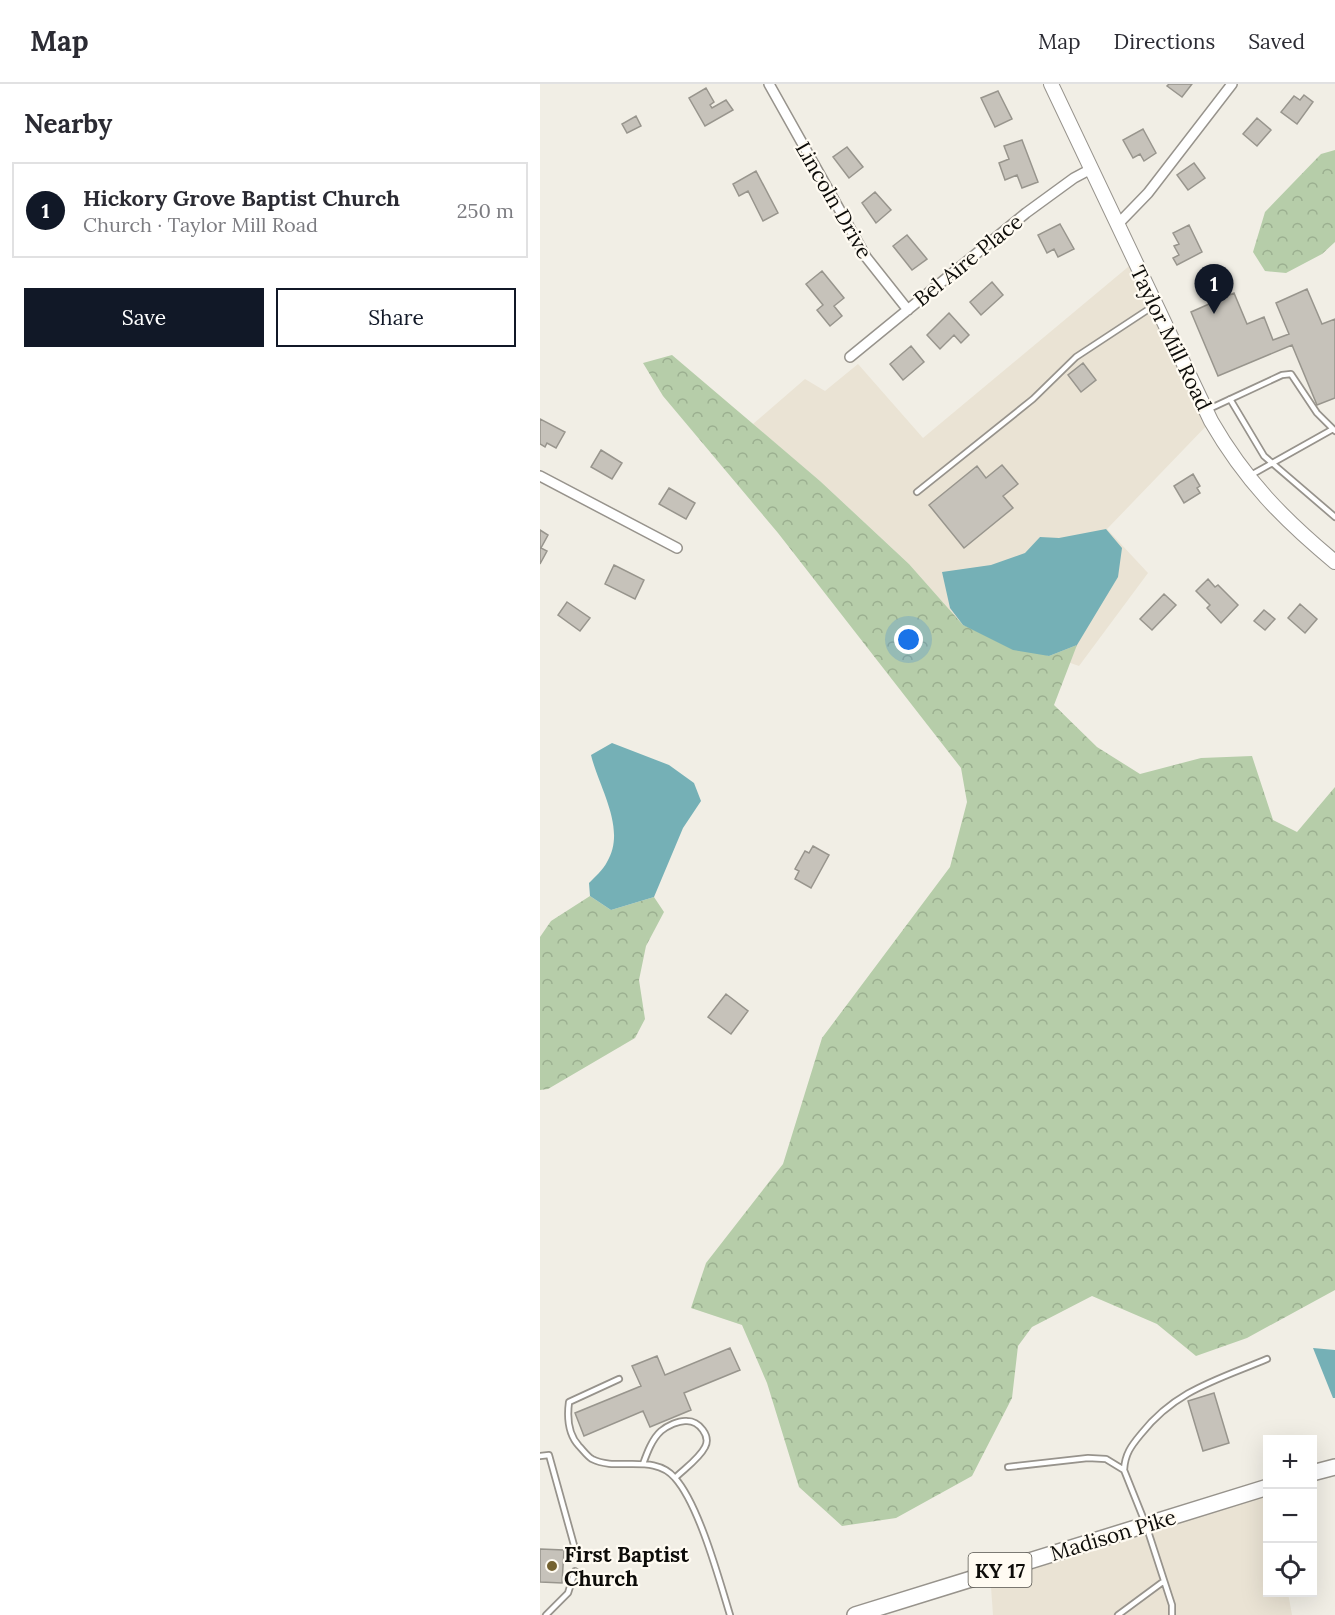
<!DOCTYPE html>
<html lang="en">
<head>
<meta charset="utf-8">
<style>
  :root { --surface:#fff; --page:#f7f7f7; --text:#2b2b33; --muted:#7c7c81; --line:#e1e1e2; --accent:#111827 }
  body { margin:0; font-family:Lora,serif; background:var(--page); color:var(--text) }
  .controls { position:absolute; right:18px; bottom:18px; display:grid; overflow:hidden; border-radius:0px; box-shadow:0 6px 24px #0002 }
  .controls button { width:54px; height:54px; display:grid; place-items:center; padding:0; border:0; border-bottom:2px solid var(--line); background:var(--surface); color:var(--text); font:30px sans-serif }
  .you { position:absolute; left:369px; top:556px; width:21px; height:21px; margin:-15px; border:4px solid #fff; border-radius:50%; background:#1a73e8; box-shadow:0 0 0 9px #1a73e833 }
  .badge { display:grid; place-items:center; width:39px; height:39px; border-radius:50%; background:var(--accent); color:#fff; font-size:20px; font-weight:700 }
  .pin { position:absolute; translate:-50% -50px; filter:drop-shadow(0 2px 3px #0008) }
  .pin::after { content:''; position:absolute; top:32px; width:21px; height:18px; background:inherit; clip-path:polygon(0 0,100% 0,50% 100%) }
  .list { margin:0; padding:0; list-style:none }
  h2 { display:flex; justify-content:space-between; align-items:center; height:78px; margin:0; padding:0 24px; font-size:26px }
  h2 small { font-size:20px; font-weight:400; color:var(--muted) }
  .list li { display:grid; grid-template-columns:39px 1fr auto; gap:18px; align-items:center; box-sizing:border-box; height:96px; margin:0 12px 12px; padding:0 12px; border:2px solid var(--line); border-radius:0px }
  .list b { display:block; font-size:22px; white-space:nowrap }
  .list p { margin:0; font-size:20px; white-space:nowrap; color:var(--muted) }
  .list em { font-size:20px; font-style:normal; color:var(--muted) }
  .actions { display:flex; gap:12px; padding:18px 24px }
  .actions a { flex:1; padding:14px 0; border:2px solid var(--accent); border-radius:0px; text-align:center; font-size:21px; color:var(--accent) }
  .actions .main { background:var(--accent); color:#fff }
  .icon { flex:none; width:33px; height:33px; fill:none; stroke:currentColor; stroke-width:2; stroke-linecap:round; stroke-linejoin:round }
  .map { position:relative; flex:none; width:795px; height:1531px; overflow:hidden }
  header { display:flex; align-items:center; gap:36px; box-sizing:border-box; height:84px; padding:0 30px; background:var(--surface); border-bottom:2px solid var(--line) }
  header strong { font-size:28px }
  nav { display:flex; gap:33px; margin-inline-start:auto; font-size:21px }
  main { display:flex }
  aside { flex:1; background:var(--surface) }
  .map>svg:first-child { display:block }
  .built { fill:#eae3d4 }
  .forest { fill:url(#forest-crowns) }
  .water { fill:#75b0b6 }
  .building { fill:#c6c2ba; stroke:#98958d; stroke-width:1.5 }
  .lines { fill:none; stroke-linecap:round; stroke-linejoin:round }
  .service-casing { stroke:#97938c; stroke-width:8 }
  .minor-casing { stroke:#97938c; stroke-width:12 }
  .secondary-casing { stroke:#97938c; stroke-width:16 }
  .primary-casing { stroke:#97938c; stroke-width:18 }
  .service { stroke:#fff; stroke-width:4.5 }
  .minor { stroke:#fff; stroke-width:9 }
  .secondary { stroke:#fff; stroke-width:14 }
  .primary { stroke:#fff; stroke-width:15 }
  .poi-dot { fill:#746230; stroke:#fffbf2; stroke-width:2 }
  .labels { text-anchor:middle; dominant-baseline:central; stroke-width:4.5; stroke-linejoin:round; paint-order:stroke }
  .shield { fill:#fffbf2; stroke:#56544f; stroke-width:1.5 }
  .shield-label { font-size:20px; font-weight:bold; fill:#0d0c09 }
  .street-label { font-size:21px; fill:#0d0c09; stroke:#fffbf2 }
  .poi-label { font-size:21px; font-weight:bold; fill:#0d0c09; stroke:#fffbf2; text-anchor:start }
</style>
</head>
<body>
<header>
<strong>Map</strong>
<nav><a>Map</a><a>Directions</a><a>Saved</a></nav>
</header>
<main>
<aside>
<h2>Nearby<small></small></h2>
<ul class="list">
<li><span class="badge">1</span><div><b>Hickory Grove Baptist Church</b><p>Church · Taylor Mill Road</p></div><em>250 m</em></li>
</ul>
<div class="actions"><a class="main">Save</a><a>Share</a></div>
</aside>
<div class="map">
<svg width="795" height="1531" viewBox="0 0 795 1531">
  <defs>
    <pattern id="forest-crowns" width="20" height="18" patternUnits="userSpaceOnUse" patternTransform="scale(1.5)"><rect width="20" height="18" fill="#b6cda9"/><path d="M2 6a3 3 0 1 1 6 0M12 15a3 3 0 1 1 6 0" fill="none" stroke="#9baf90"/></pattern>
  </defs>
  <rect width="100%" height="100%" fill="#f1eee5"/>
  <path class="built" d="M594,178L671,337L567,445L608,489L539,582L423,541L369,480L280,397L213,340L265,295L285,307L318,280L383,354Z
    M726,1403L728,1508L748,1509L752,1531H453L450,1489Z"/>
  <path class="forest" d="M795,66V158L782,170L746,189L725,187L713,168L725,128L781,70Z
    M132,271L280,397L369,480L423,541L509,572L537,561L514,621L557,663L600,690L661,674L712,672L733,736L757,748L795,703V1206L707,1254L656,1272L617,1240L552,1212L492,1243L478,1262L472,1314L432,1392L356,1434L302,1442L259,1403L227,1299L202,1241L151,1224L166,1179L243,1080L282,954L410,783L427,718L421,684L238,449L123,312L103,279Z
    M50,812L71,826L114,813L124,828L106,862L99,896L105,935L95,954L8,1005L0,1006V853L11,837Z"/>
  <path class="water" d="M566,445L582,464L578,493L537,561L509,572L473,566L423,541L410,524L402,488L451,481L485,469L500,453L519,454Z
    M72,659L129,681L154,699L161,717L143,744L114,813L71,826L50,812L49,799C55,793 63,786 67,778C87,745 59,704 51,671Z
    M773,1264L795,1266V1314H793Z"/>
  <path class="building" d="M629,0H652L642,13L627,2Z
    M166,4L174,18L170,21L172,24L186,16L193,26L165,42L149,14Z
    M458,7L472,35L455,43L441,14Z
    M764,11L773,18L757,40L741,28L754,12L760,16Z
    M96,32L101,42L87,49L82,40Z
    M717,34L731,46L717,62L703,50Z
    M603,45L616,69L604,77L600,70L593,74L583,56Z
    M482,56L498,98L482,104L477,91L465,96L459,79L469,75L464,62Z
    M307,63L323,83L309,94L293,73Z
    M654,79L665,94L648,106L637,91Z
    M216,87L238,129L223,137L208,107L199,112L193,100Z
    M335,108L351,126L336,139L322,119Z
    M520,140L534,165L518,173L514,165L507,169L498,151Z
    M649,141L662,168L637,181L633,174L639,171L634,162L639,160L633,149Z
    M367,151L387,175L372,186L353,162Z
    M282,187L304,214L294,222L302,232L290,242L277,226L283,221L266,200Z
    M452,198L463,211L441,231L430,218Z
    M767,205L782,240L795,235V314L777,321L752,261L678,292L651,228L694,209L707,240L724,233L733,256L749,250L736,219Z
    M409,229L429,251L421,259L414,251L400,265L387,251Z
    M371,262L384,278L363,296L350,280Z
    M543,279L556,296L541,308L528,291Z
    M0,335L25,348L16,364L7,359L5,363L0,360Z
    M61,366L82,379L72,395L51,383Z
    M462,381L478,400L463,412L473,424L424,464L389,421L437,382L446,394Z
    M653,390L660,402L657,404L660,409L644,419L634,402Z
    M129,404L155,419L146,435L119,420Z
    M0,446L8,451L1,464L7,467L0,480Z
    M74,481L104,496L95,515L65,500Z
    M668,495L675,503L678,501L698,521L681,539L667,524L670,521L656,507Z
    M624,510L636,521L612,546L600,535Z
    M27,518L50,534L40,547L18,531Z
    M760,520L777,535L765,549L748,534Z
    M724,526L735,535L725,546L714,537Z
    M273,762L289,771L271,804L255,795L259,787L255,785L265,767L269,769Z
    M186,910L208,927L191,950L168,933Z
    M190,1264L200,1286L144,1309L151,1326L110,1343L103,1327L44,1352L35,1329L101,1302L92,1282L117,1272L125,1291Z
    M674,1309L689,1359L663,1367L648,1317Z
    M0,1465L24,1466L22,1499L0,1498Z"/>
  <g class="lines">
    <g class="service-casing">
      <path id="service" d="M690,315L724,372L795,433
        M669,325L742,291L751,290L777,329L795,347
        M711,391L793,345
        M377,408L493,315L536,273L615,221
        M79,1295L29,1318C27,1333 28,1350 39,1362C43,1366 47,1372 52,1375C77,1388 114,1369 135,1394C159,1421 179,1495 190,1531
        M0,1372L9,1371L37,1472
        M103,1380C107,1369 112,1355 121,1347C127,1342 139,1336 147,1337C159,1337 171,1352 165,1363C159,1375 144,1385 135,1394
        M468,1383L548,1374L566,1375L584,1386L606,1441L632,1521V1531
        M584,1386C585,1370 591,1362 601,1350C636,1306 677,1296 727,1275
        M6,1531L28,1509L35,1487
        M578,1531L624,1497"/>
    </g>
    <g class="minor-casing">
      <path id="minor" d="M229,0L326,173L368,226
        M577,141L608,109L692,0
        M310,273L486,129L534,94L551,85
        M0,392L137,464"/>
    </g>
    <g class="secondary-casing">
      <path id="secondary" d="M511,0L671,337C705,396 743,435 795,478"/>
    </g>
    <g class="primary-casing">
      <path id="primary" d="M772,1389L795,1383
        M315,1531L728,1403"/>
    </g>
    <use href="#service" class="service"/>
    <use href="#minor" class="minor"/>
    <use href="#secondary" class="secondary"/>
    <use href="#primary" class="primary"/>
  </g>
  <circle class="poi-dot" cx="12" cy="1482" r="6"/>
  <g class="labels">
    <rect class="shield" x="428.5" y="1469" width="63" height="34" rx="4.5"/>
    <g class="shield-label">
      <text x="460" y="1486">KY 17</text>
    </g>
    <g class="street-label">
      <text transform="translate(294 116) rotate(60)">Lincoln Drive</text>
      <text transform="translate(428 176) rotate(-39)">Bel Aire Place</text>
      <text transform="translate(631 254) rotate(64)">Taylor Mill Road</text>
      <text transform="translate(573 1451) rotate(-17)">Madison Pike</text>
    </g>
    <g class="poi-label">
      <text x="24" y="1470">First Baptist<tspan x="24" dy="24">Church</tspan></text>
    </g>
  </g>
</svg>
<div class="controls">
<button>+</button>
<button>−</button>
<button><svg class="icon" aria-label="locate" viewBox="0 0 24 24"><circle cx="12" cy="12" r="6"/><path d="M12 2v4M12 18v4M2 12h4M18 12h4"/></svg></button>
</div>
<div class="you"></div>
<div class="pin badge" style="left:674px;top:230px">1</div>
</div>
</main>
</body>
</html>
